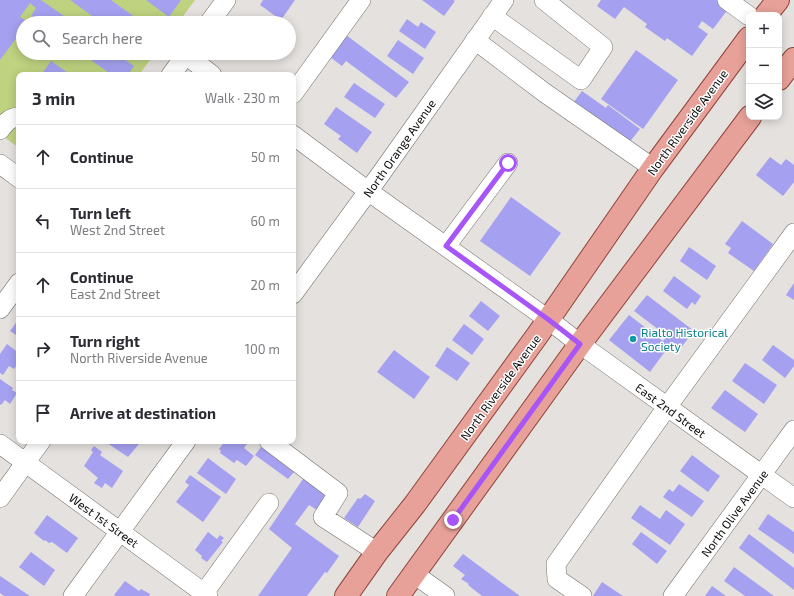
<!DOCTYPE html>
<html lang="en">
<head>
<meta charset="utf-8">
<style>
  :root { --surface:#fff; --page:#f7f7f7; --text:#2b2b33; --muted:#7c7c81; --line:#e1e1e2 }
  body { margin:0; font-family:"Exo 2",sans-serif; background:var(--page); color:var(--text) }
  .controls { position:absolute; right:12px; top:12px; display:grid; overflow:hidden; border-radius:8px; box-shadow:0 2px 10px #0003 }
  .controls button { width:36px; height:36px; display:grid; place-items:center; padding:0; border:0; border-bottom:1px solid var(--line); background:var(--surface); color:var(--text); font:20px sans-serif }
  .stop { position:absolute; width:12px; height:12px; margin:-9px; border:3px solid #a855f7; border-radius:50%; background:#fff }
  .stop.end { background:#a855f7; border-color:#fff; box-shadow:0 1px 4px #0008 }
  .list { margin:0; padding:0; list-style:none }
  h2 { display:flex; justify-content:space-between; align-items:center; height:52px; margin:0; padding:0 16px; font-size:17px }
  h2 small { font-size:13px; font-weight:400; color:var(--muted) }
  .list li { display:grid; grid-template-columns:26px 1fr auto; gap:12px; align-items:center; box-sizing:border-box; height:64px; padding:0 16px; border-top:1px solid var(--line) }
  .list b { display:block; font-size:15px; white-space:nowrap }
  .list p { margin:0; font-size:13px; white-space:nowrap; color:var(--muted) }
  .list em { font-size:13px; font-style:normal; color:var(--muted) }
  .icon { flex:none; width:22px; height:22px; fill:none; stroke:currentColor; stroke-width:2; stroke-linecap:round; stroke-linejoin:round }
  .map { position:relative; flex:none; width:794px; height:596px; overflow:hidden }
  .search { position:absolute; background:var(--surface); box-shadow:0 2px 10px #0003; left:16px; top:16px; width:280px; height:44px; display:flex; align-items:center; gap:10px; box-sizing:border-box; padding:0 14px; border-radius:22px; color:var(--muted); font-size:15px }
  .panel { position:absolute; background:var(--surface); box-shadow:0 2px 10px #0003; left:16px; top:72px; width:280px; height:372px; border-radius:8px }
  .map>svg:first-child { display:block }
  .green { fill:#bed280 }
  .building { fill:#a5a1f0 }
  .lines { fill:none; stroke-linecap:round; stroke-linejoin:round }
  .minor-casing { stroke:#73706d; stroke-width:20 }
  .major-casing { stroke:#90443b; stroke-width:24 }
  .minor { stroke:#fff; stroke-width:19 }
  .major { stroke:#e7a198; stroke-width:22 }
  .route { stroke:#a855f7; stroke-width:5 }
  .culture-dot { fill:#0f9aa8; stroke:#fff; stroke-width:1.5 }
  .labels { text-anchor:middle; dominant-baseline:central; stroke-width:3; stroke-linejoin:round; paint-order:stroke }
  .street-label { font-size:12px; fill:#0d0d0c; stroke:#fff }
  .culture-label { font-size:12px; fill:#0d838f; stroke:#fff; text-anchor:start }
</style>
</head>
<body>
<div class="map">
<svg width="794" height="596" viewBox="0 0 794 596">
  <rect width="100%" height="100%" fill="#e4e1de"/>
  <path class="green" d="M0,0H195L178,23H23V53H155L139,75H19V148L0,134Z"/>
  <path class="building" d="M0,0H41L74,23H40L31,16L36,8L30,3L20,17L29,23H23V29L0,60Z
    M70,0H111L143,23H102Z
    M146,0H181L169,17Z
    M263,0H295L281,20L260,5Z
    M422,0H453L455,1L444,16Z
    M601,0H718L729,8L713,29L702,21L698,27L708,34L692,56L667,38L665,41L645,27L647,24L624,7L615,19L597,6Z
    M407,19L418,27L421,22L436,32L425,49L399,31Z
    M346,35L409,82L396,98L346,61L342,66L330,57Z
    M398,40L424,58L413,74L387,56Z
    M636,50L678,80L643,129L601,99Z
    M81,53H115L134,66L128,75H112Z
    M51,61L71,75H41Z
    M354,83L385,104L375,118L344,97Z
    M582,91L606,108L608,105L640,129L628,144L573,103Z
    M336,107L372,132L357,153L338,139L341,136L324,124Z
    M770,157L781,165L786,159L794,165V182L783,196L756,175Z
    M511,197L561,233L530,276L480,241Z
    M742,221L773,244L754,271L728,253L731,248L725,244Z
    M689,247L716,266L707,280L680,261Z
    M674,276L701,296L695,305L692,302L687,309L663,291Z
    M794,283V300L786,295Z
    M647,295L694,331L680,349L672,342L650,372L609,340L629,315L663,341L667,336L634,311Z
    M481,301L500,316L488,331L469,316Z
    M18,320L19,321V337L10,331Z
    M464,324L484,339L472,355L452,340Z
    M7,344L19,353V362L14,369L9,366L3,375L0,373V354Z
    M773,345L794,360V366L785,378L762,360Z
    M447,347L470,363L457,381L435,366Z
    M394,350L430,377L414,399L377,372Z
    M745,363L777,385L764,404L732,381Z
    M0,379L13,388L12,390L17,393L10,404L5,400L1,405L0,404Z
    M725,390L758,414L745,432L711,408Z
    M104,441H135L139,444L128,457Z
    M225,441H242L247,444L244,448L254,456L246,466L237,460L234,463L220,453L221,451L219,449Z
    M94,446L102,452L100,455L123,471L112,488L105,483L102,488L94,483L98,478L84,466L93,452L91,450Z
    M261,447L294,472L288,479L255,455Z
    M692,455L720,476L708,492L680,471Z
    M208,458L236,479L226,494L197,473Z
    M190,475L221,497L203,522L176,502L189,485L185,482Z
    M303,479L328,495L317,510L309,505L295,524L339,556L327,573L325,572L307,596H258L292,548L269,529Z
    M679,484L704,501L692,517L663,497L669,489L673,492Z
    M365,494L375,501L358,527L344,518L358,498L360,499Z
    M640,505L660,519L666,510L685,524L670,545L631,518Z
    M768,514L794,532V554L758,529Z
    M47,515L78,538L67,553L52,542L49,543L45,540L44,541L34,533Z
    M208,532L217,539L220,535L224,538L221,541L223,542L207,562L201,558L202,556L196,551L195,550Z
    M641,532L667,551L657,564L632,544Z
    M749,534L794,568V590L739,548Z
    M31,552L55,570L44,586L19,567Z
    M463,554L520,596H482L468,585L469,584L461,579L465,575L453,566Z
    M734,567L774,596H745L724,581Z
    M0,576L30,596H4L0,593Z
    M125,581L139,591L141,589L150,594L149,596H116L114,595Z
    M602,582L623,596H593Z
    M712,586L726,596H705Z"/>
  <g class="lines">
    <g class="minor-casing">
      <path id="minor" d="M727,0L749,16
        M492,16L581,80L603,47L544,0
        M209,23L226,0
        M475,40L545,93L653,168
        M186,55L212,75
        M171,75L187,53
        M293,94L361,0
        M0,130C5,123 10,117 19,117
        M293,135L368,191L549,320L580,344L794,498
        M0,164L19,178
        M446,246L508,163
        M293,294L380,175L504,0
        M0,309L19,283
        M269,441L338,493L323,517L377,552
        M0,444L208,596
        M0,498L41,441
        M414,574L445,596
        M204,593L269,503
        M73,596L186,441
        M582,596L557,579L556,564L667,407L794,233
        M673,596L794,430"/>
    </g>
    <g class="major-casing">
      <path id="major" d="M766,15L778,0
        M779,79L794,59
        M346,596L377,552L415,504L539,333L653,168L749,38
        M398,596L580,344L750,117"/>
    </g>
    <use href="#minor" class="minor"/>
    <use href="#major" class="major"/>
  </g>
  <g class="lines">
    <path class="route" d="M453,520L580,344L549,320L446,246L508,163"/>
  </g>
  <circle class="culture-dot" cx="633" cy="339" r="4"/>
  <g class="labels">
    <g class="street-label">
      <text transform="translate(687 122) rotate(-54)">North Riverside Avenue</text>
      <text transform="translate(399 148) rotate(-55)">North Orange Avenue</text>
      <text transform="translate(500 387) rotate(-54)">North Riverside Avenue</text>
      <text transform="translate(671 410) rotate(36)">East 2nd Street</text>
      <text transform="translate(734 513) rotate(-54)">North Olive Avenue</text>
      <text transform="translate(104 520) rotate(36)">West 1st Street</text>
    </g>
    <g class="culture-label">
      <text x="641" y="332">Rialto Historical<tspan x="641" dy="14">Society</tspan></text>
    </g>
  </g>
</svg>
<div class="controls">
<button>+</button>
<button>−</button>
<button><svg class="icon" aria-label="layers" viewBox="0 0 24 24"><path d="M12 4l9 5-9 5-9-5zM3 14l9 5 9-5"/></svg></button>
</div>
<div class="stop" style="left:508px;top:163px"></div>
<div class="stop end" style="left:453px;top:520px"></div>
<div class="search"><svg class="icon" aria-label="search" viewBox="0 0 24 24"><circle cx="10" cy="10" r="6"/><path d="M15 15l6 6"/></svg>Search here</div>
<section class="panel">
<h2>3 min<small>Walk · 230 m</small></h2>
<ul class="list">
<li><svg class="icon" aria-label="ahead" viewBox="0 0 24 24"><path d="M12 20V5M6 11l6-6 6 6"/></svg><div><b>Continue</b></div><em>50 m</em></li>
<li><svg class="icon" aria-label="left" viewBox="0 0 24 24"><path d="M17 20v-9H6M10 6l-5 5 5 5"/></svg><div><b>Turn left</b><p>West 2nd Street</p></div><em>60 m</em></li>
<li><svg class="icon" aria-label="ahead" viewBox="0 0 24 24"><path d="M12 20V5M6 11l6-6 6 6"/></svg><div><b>Continue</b><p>East 2nd Street</p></div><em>20 m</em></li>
<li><svg class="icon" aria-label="right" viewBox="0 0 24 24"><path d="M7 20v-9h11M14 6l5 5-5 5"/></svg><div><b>Turn right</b><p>North Riverside Avenue</p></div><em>100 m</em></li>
<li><svg class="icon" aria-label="arrive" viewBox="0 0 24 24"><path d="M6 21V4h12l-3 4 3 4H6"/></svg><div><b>Arrive at destination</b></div></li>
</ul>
</section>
</div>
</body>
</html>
